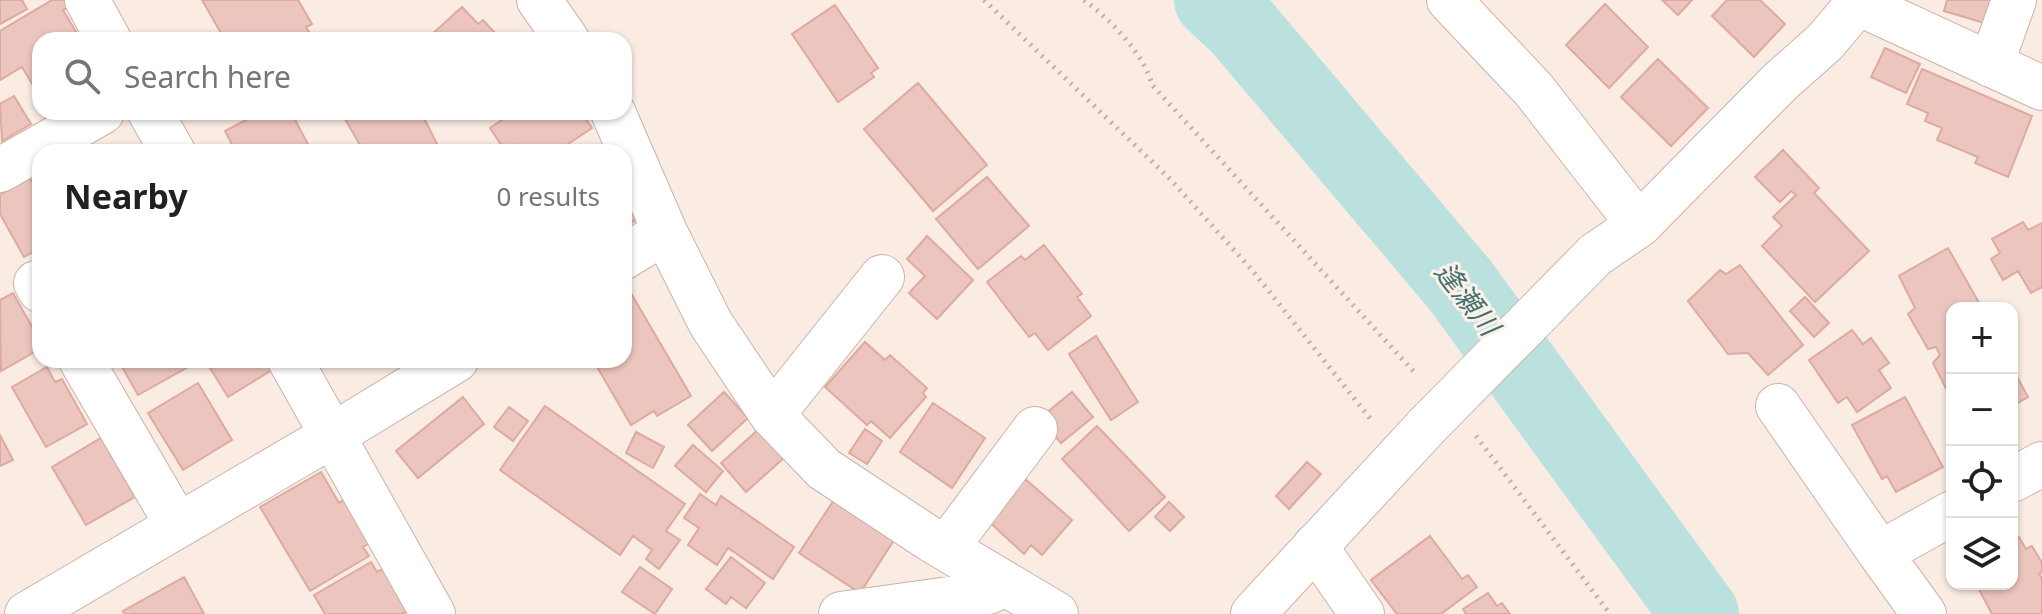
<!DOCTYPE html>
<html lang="en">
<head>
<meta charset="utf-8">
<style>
  :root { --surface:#fff; --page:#f2f2f2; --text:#202124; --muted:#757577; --line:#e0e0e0 }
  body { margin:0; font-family:"Noto Sans","Noto Sans JP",sans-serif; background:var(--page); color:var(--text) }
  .controls { position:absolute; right:24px; bottom:24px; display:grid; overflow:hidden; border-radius:16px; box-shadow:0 2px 6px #0004 }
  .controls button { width:72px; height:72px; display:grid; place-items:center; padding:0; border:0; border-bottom:2px solid var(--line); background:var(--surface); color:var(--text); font:40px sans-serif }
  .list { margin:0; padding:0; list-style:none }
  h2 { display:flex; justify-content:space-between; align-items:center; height:104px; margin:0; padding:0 32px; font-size:34px }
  h2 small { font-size:26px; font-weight:400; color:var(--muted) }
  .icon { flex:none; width:44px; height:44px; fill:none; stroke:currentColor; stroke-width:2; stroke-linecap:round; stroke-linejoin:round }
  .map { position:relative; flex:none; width:2042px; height:614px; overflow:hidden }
  .search { position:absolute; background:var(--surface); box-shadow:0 2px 6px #0004; left:32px; top:32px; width:600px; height:88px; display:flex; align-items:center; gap:20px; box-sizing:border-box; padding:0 28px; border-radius:24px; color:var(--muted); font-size:30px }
  .panel { position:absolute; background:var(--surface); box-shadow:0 2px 6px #0004; left:32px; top:144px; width:600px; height:224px; border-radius:24px }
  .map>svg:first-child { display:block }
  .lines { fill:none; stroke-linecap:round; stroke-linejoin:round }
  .river { stroke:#bae1de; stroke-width:78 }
  .building { fill:#ecc6be; stroke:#ddaaa0; stroke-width:2 }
  .minor-casing { stroke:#c9b3ab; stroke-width:46 }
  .tertiary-casing { stroke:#c9b3ab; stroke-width:46 }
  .path { stroke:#d0a9a1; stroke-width:5; stroke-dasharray:2 6; stroke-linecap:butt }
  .minor { stroke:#fff; stroke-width:44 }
  .tertiary { stroke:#fff; stroke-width:44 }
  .tertiary-bridge-casing { stroke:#c9b3ab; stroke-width:46; stroke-linecap:butt }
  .tertiary-bridge { stroke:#fff; stroke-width:44 }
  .labels { text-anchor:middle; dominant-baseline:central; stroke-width:6; stroke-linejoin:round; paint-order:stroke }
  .water-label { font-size:28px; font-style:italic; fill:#427371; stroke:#fdf1e9 }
</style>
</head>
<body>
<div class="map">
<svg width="2042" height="614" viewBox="0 0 2042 614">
  <rect width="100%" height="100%" fill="#faece3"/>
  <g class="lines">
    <path class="river" d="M1213,0L1241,26L1460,285L1700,614"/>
  </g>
  <path class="building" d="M0,0H22L27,9L0,24Z
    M52,0H65L69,7L63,10L81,40H40V97L22,67L0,80V31Z
    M202,0H298L312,24L306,27L314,40H225Z
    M1662,0H1692L1678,15Z
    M1727,0H1760L1785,24L1754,57L1712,16Z
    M1947,0H1998L1991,25L1944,11Z
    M1605,4L1648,47L1609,88L1566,45Z
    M835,5L878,68L871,73L874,77L838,102L792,34Z
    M462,7L478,24L483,20L496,34L491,38L493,40H434L430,36Z
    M1885,48L1920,64L1906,93L1871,77Z
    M1658,59L1708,108L1671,146L1621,97Z
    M1922,69L2032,116L2008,177L1975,163L1978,157L1937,140L1942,128L1925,121L1928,113L1907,104Z
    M918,83L987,165L933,211L864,129Z
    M14,96L31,124L2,141L0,104Z
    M261,112H291L312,152H236L225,131Z
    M341,112H421L441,152H364Z
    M498,112H581L592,128L556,152H520L516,145L506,152L490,128L503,119Z
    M1783,150L1819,188L1814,193L1869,251L1815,302L1762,246L1782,226L1773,217L1796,195L1791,191L1780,202L1755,177Z
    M987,177L1029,226L978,269L936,219Z
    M30,178L36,190L40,188V248L24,257L0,214V195Z
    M624,200L637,219L624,228Z
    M2023,222L2028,230L2042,223V287L2031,293L2018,271L2003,280L1991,259L2000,253L1992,239Z
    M927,236L973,280L937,319L909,293L925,276L907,259Z
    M1044,245L1082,294L1077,297L1091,316L1048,350L1035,333L1029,337L987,282L1021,256L1025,260Z
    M1948,248L1982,308H1952L1951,398L1933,363L1940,355L1936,347L1928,349L1908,314L1915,308L1899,276Z
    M1740,265L1803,345L1768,375L1748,353L1728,354L1688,301L1720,270L1726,274Z
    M625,283L691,396L657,416L654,411L631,425L593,360H624Z
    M13,293L40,341V349L1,371L0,300Z
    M1805,297L1829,323L1814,337L1790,311Z
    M1852,330L1863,344L1871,338L1889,363L1879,370L1891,388L1857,412L1847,397L1838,403L1809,360Z
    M1096,336L1138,402L1111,420L1069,354Z
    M865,342L885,360L890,355L927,388L923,393L926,397L890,438L871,421L867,425L825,387Z
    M118,360H184L188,367L138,395Z
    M205,360H265L272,370L228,397Z
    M47,367L55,382L62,379L87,424L46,447L12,387Z
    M2012,367L2028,397L2012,406Z
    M198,383L232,440L183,470L148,413Z
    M724,392L748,418L712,451L688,425Z
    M1072,392L1093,417L1061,443L1040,418Z
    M463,397L484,424L418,478L396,451Z
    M1905,397L1943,467L1896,492L1887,476L1882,479L1852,425Z
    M933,403L985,438L952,488L900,452Z
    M545,406L685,504L666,531L680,540L659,569L646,559L652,550L633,536L620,555L500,470Z
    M509,407L528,421L513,441L494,427Z
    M1097,426L1165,497L1129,531L1062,459Z
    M759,429L785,457L746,492L721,463Z
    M865,429L882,441L867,464L849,453Z
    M636,432L664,447L653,468L626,453Z
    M0,435L13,460L0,466Z
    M101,438L135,497L86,525L52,467Z
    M693,445L723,471L706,492L675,466Z
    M1307,462L1321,474L1289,509L1276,496Z
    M321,472L339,503L346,498L372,542L363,547L369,556L310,591L260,507Z
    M1023,477L1072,520L1042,555L1031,545L1024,554L986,519Z
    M700,494L716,505L721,496L794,547L773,579L728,548L717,565L688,545L699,528L684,518Z
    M834,500L894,540L860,593L799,553Z
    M1169,502L1184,517L1170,531L1155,517Z
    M1430,536L1462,579L1468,575L1477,587L1441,614H1397L1371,580Z
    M2019,537L2026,549L2032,546L2042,563V573L2039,574L2042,579V614H1992L1976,584H2012V540Z
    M731,557L765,583L746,608L731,597L726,604L706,589Z
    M371,562L377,572L383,569L408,611L401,614H325L314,595Z
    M640,567L672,589L655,614L622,592Z
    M184,577L204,614H124L123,611Z
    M1488,593L1497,606L1502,603L1510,614H1466L1463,609Z"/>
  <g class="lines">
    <g class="minor-casing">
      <path id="minor" d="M87,0L109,40
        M539,0L567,40
        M1449,0L1534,90L1639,225
        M1860,0L1858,3L2042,88
        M1991,65L2014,0
        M150,112L173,152
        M613,112L665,232L711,324L772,415L824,469L930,539L1056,614
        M0,170L102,112
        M1595,255L1639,225L1781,81L1825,42L1858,3
        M624,257L665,232
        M36,283L40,290
        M81,360L178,526
        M290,360L433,614
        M1778,406L1880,553
        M772,415L882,277
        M2012,480L2042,464
        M1315,546L1362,614
        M946,548L1035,429
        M27,614L333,435L456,360
        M841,614L978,595L991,591L1002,582
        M1924,614L1880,553L1952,513"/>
    </g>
    <g class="tertiary-casing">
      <path id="tertiary" d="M1253,614L1426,427"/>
    </g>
    <path class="path" d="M984,0L1170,179L1252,270L1373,422
      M1084,0C1109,18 1145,55 1152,85L1416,374
      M1476,436L1610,614"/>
    <use href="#minor" class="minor"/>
    <use href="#tertiary" class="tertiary"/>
    <g class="tertiary-bridge-casing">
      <path id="tertiary-bridge" d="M1426,427L1595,255"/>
    </g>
    <use href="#tertiary-bridge" class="tertiary-bridge"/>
  </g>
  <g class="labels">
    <g class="water-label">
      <text transform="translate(1468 298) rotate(52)">逢瀬川</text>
    </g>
  </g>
</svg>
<div class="controls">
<button>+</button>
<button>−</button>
<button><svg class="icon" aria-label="locate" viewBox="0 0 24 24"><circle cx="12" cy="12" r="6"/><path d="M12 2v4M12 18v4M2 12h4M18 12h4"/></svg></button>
<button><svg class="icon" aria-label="layers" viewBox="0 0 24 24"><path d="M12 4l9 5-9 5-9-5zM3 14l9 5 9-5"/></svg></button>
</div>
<div class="search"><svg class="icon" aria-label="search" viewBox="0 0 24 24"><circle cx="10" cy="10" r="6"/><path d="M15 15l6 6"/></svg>Search here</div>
<section class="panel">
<h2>Nearby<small>0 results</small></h2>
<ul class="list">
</ul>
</section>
</div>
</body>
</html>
